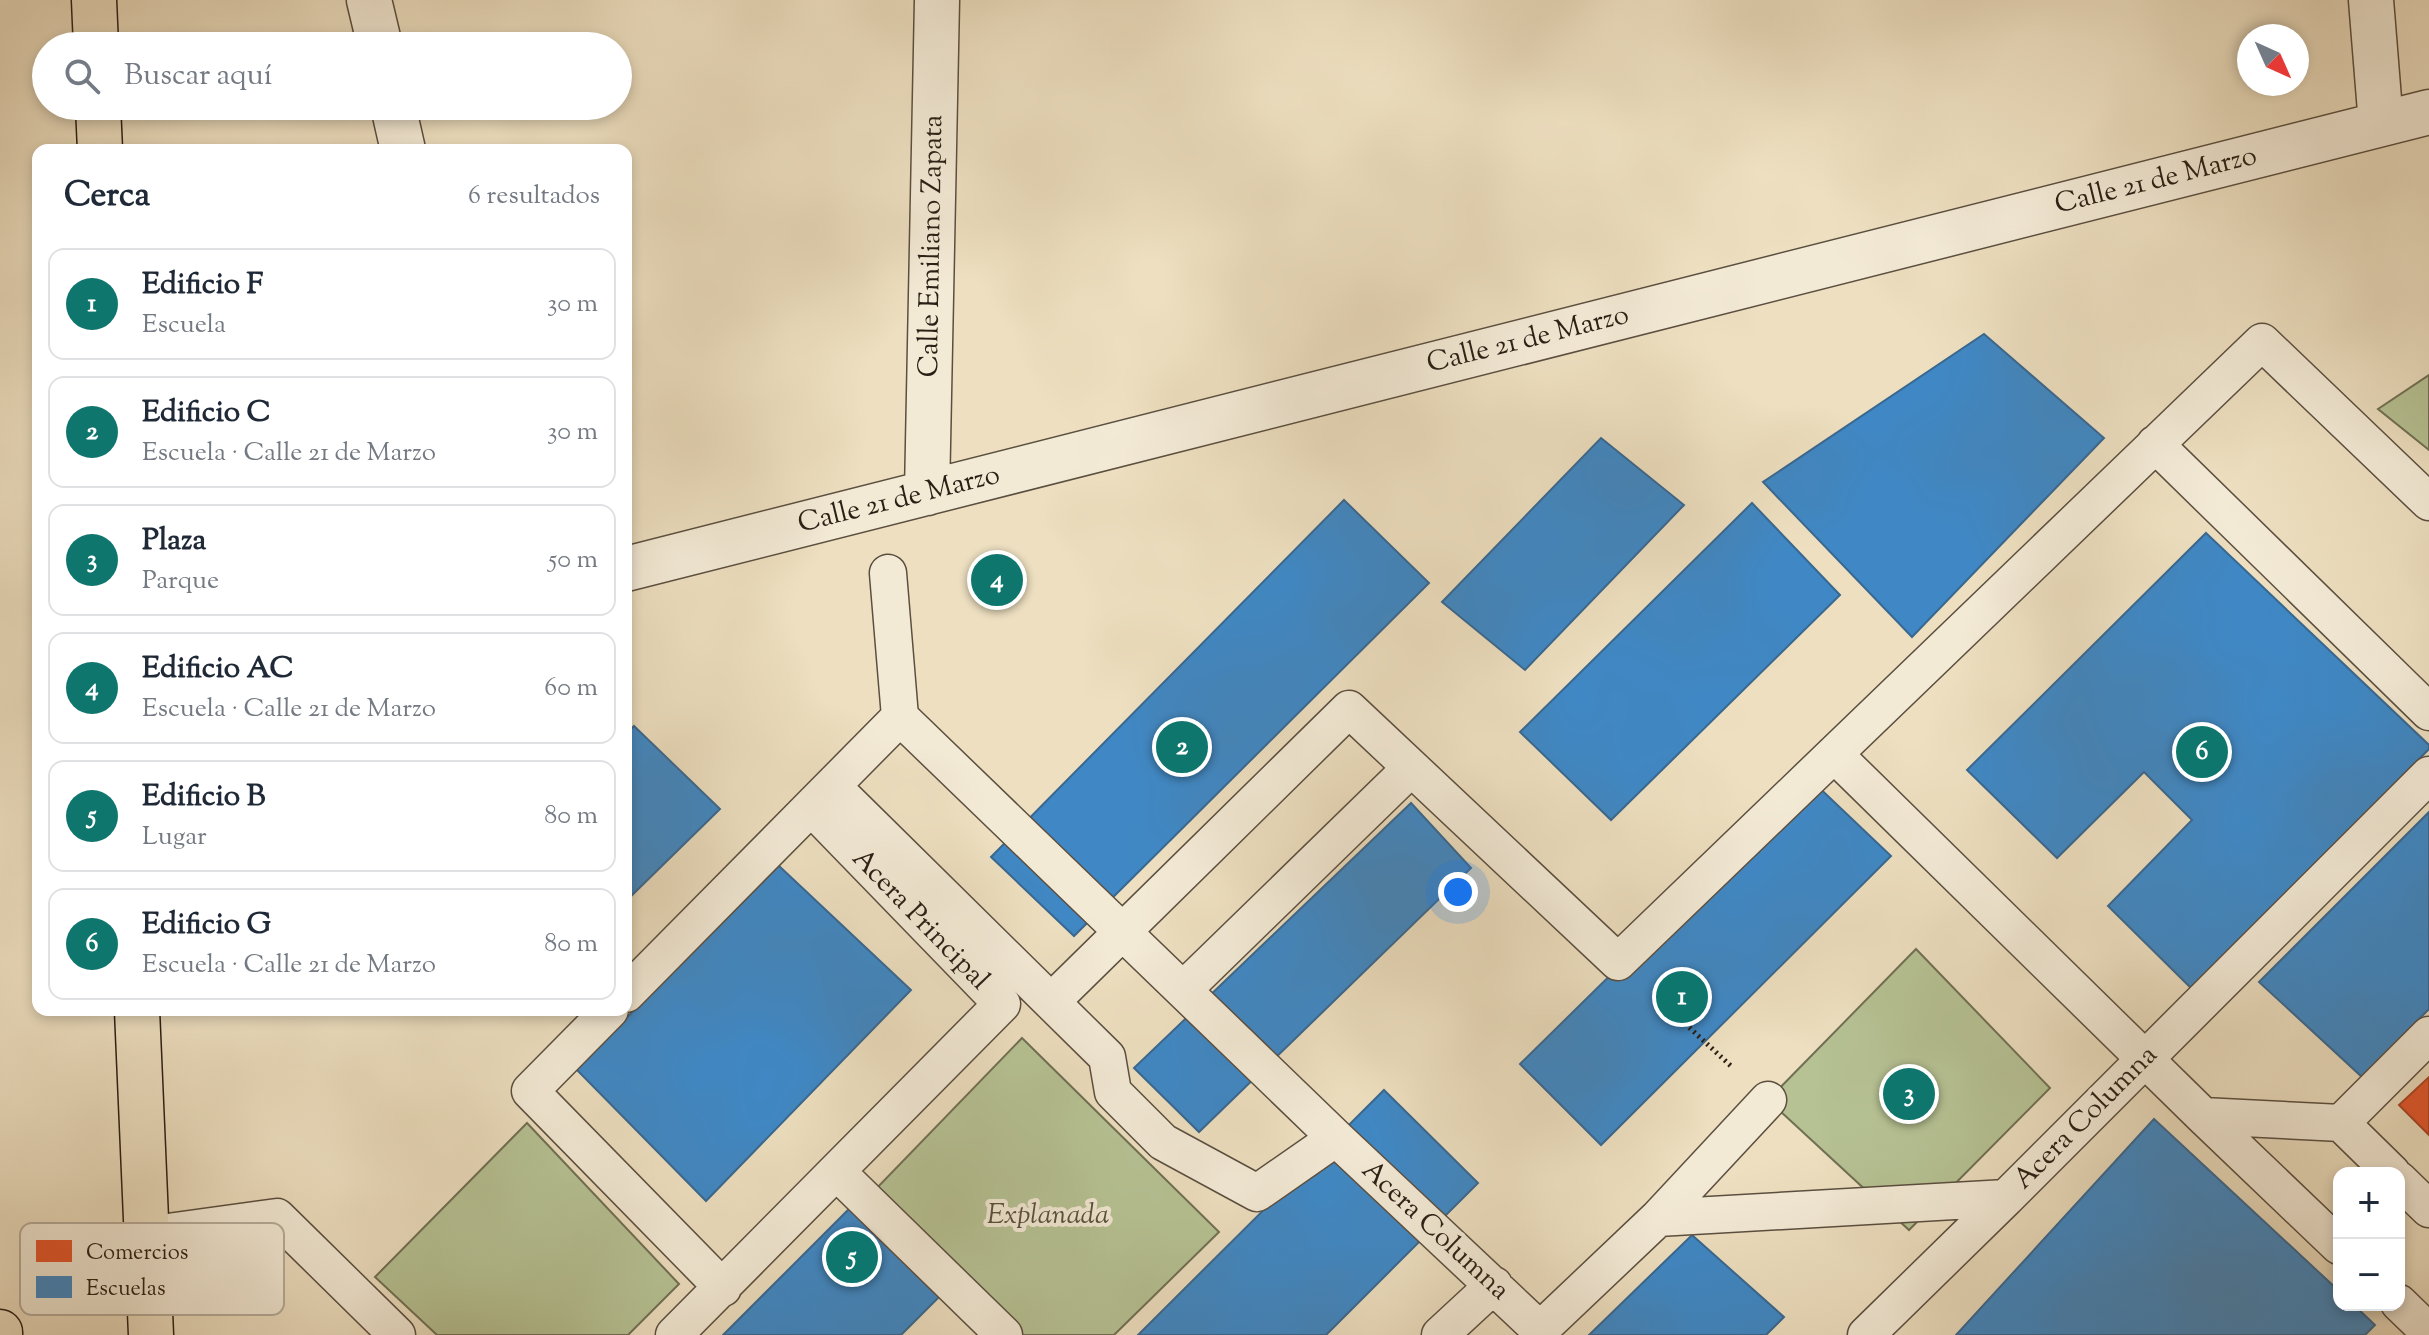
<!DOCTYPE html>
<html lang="es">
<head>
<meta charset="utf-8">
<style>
  :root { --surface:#fff; --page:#f2f2f3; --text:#1f2937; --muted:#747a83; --line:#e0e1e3; --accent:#0f766e }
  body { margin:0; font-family:"Sorts Mill Goudy",serif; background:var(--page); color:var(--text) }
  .controls { position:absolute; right:24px; bottom:24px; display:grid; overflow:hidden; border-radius:16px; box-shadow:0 4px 12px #0003 }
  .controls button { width:72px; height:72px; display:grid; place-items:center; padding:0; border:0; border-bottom:2px solid var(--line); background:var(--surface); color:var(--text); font:40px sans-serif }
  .compass { position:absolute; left:2237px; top:24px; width:72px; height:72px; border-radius:50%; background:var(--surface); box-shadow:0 4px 12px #0003; rotate:135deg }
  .you { position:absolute; left:1458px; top:892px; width:28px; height:28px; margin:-20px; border:6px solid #fff; border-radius:50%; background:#1a73e8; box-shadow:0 0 0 12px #1a73e833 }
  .badge { display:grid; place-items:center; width:52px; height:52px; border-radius:50%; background:var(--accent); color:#fff; font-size:26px; font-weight:700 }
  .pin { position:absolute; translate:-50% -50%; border:4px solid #fff; box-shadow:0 2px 8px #0006 }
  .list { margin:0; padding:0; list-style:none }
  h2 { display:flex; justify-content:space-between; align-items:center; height:104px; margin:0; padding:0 32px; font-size:34px }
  h2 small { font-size:26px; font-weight:400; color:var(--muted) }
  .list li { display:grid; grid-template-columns:52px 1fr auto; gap:24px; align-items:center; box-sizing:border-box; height:112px; margin:0 16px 16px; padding:0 16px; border:2px solid var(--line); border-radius:16px }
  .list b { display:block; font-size:30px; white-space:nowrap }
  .list p { margin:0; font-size:26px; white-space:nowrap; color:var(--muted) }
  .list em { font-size:26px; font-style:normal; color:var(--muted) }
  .icon { flex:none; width:44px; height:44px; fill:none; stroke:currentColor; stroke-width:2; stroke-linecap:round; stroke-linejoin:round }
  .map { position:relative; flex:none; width:2429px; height:1335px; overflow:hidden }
  .search { position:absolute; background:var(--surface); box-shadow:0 4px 12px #0003; left:32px; top:32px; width:600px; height:88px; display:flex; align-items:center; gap:20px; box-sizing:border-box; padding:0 28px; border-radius:44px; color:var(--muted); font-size:30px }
  .panel { position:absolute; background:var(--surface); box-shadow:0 4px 12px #0003; left:32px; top:144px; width:600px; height:872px; border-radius:16px }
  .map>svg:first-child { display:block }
  .green { fill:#b6c294; stroke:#707054; stroke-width:2 }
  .shops { fill:#e4572e; stroke:#ac4626; stroke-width:2 }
  .schools { fill:#3f88c5; stroke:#396890; stroke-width:2 }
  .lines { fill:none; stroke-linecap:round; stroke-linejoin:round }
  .lane-casing { stroke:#5b4f40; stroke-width:39 }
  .street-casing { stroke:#5b4f40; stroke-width:47 }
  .primary-casing { stroke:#2a1f15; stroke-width:47 }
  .path { stroke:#2a1f15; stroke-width:5; stroke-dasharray:2 4; stroke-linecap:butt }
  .lane { stroke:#f3ead6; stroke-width:36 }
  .street { stroke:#f3ead6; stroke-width:44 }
  .primary { stroke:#eddfc0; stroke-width:44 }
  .labels { text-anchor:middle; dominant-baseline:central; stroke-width:8; stroke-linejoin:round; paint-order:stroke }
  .street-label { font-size:28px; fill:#2a1f15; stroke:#f3ead6 }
  .park-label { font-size:28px; font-style:italic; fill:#54503b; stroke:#f3ead6 }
  .key { fill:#f3ead6; stroke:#b7ad9c; stroke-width:2 }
  .key-label { font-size:22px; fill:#2a1f15 }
</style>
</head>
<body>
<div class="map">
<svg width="2429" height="1335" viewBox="0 0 2429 1335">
  <rect width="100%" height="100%" fill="#eddfc0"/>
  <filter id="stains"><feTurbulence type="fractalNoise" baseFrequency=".0025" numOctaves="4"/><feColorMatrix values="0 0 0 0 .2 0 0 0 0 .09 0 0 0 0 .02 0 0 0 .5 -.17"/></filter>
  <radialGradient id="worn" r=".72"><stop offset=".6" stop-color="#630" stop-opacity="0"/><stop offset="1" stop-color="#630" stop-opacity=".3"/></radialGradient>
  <path class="green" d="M2429,375V450L2378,409Z
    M1916,949L2050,1088L1909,1230L1768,1100Z
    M1022,1038L1219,1232L1114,1335H1014L873,1192Z
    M527,1123L679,1284L628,1335H437L375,1277Z"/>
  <path class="shops" d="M2429,1077V1135L2399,1105Z"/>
  <path class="schools" d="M1984,334L2104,438L1912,637L1763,482Z
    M1601,438L1684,505L1525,670L1442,602Z
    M1344,500L1429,583L1074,936L991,857Z
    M1752,503L1840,595L1611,820L1520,732Z
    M2206,533L2429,745V749L2192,989L2108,906L2192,820L2144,772L2057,858L1967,770Z
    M634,726L720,809L626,901V734Z
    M1810,779L1891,856L1601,1145L1520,1064Z
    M1411,803L1471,868L1199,1132L1134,1068Z
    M2429,812V1009L2362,1077L2259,982Z
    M778,865L911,990L706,1201L576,1069Z
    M1384,1090L1478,1183L1326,1335H1138Z
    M2154,1119L2339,1291V1305H2354L2375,1325L2365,1335H1956Z
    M851,1207L941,1295L901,1335H723Z
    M1692,1235L1784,1317L1766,1335H1589Z"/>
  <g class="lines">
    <g class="lane-casing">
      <path id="lane" d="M2155,444L2429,712
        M888,573L900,717
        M1834,754L2203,1116L2339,1246
        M832,786L1107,1057L1113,1092L1163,1142L1257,1193L1336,1138
        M811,807L900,717L1336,1138L1540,1330L1658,1218L2006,1198L2429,775
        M1183,990L1411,768
        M626,994L811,807L1002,1004L674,1335
        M1052,1001L1349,709L1618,962L2262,342L2429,502
        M610,1010L530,1091L723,1288
        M2203,1116L2341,1123L2429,1035
        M2341,1123L2392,1173
        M837,1172L1004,1335
        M2399,1180L2429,1209
        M1658,1218L1768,1100
        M146,1235L277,1217L397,1335
        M2399,1303L2429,1332
        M1440,1335L1494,1285
        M1866,1335L2006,1198"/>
    </g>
    <g class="street-casing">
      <path id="street" d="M369,0L380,46
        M2371,0L2381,124
        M393,106L403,150
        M927,493L937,0
        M626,569L2429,112"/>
    </g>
    <g class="primary-casing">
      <path id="primary" d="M94,0L96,46
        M98,106L100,150
        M137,1010L151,1335
        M0,1332V1335"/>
    </g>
    <path class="path" d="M1654,995L1732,1067"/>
    <use href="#lane" class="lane"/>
    <use href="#street" class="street"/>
    <use href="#primary" class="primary"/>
  </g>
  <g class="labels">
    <g class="street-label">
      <text transform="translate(2156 181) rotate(-14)">Calle 21 de Marzo</text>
      <text transform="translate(932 246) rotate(-89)">Calle Emiliano Zapata</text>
      <text transform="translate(1528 340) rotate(-14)">Calle 21 de Marzo</text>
      <text transform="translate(899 500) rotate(-14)">Calle 21 de Marzo</text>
      <text transform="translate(920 920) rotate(46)">Acera Principal</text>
      <text transform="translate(2086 1118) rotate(-45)">Acera Columna</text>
      <text transform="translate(1435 1231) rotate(43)">Acera Columna</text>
    </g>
    <g class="park-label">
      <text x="1048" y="1216">Explanada</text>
    </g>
  </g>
  <rect x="20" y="1223" width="264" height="92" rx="12" class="key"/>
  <rect x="36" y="1240" width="36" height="22" fill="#e4572e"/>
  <rect x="36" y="1276" width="36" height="22" fill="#3f88c5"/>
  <g class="key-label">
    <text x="86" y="1259">Comercios</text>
    <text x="86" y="1295">Escuelas</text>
  </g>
  <rect width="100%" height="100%" filter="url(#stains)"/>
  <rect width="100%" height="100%" fill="url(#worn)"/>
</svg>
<div class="controls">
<button>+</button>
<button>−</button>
</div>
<svg class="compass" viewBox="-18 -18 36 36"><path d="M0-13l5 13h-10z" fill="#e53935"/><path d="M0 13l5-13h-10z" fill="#747a83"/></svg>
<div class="you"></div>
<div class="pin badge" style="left:1682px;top:997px">1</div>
<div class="pin badge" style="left:1182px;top:747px">2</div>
<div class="pin badge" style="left:1909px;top:1094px">3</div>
<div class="pin badge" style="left:997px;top:580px">4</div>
<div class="pin badge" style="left:852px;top:1257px">5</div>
<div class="pin badge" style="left:2202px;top:752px">6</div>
<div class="search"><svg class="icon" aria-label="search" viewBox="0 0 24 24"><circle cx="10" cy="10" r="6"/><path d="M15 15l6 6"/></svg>Buscar aquí</div>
<section class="panel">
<h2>Cerca<small>6 resultados</small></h2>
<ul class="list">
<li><span class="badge">1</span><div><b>Edificio F</b><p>Escuela</p></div><em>30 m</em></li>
<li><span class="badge">2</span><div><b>Edificio C</b><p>Escuela · Calle 21 de Marzo</p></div><em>30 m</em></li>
<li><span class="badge">3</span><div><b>Plaza</b><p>Parque</p></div><em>50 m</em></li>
<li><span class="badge">4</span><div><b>Edificio AC</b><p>Escuela · Calle 21 de Marzo</p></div><em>60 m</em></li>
<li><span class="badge">5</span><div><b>Edificio B</b><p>Lugar</p></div><em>80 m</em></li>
<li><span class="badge">6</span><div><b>Edificio G</b><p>Escuela · Calle 21 de Marzo</p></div><em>80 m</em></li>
</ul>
</section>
</div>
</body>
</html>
